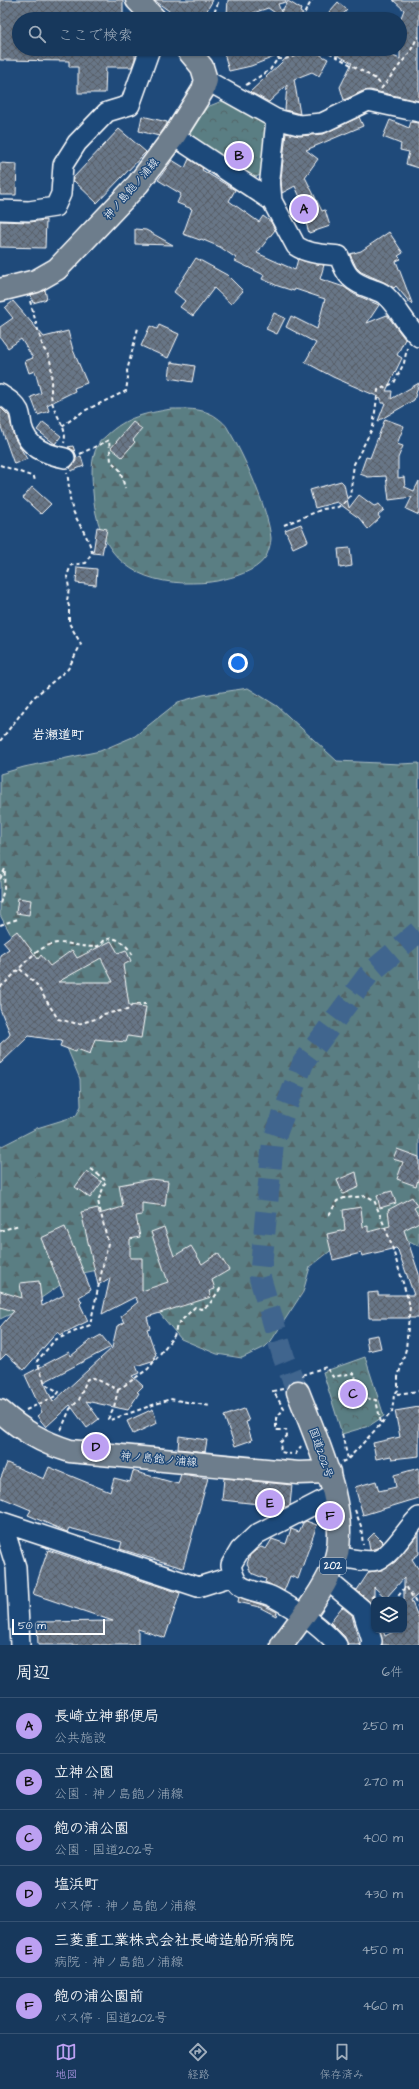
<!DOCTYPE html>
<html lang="ja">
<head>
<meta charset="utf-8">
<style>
  :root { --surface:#17385c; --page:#203f62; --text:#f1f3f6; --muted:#9eacbb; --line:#365272; --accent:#bca0f2 }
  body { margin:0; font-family:"Architects Daughter","Klee One",sans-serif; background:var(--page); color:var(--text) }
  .controls { position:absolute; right:12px; bottom:12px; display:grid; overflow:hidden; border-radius:8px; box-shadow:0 1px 3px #0004 }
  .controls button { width:36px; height:36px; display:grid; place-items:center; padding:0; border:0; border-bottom:1px solid var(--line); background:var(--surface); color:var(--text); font:20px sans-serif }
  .scale { position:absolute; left:12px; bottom:10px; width:93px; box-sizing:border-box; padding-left:4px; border:2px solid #fff; border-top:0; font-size:11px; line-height:14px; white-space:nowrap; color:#fff; -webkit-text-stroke:3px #1f4a7a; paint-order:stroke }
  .you { position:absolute; left:238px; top:663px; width:14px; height:14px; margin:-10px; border:3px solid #fff; border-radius:50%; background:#1a73e8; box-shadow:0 0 0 6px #1a73e833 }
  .badge { display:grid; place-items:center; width:26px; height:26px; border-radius:50%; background:var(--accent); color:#111; font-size:13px; font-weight:700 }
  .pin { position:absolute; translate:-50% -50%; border:2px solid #fff; box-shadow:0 1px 4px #0006 }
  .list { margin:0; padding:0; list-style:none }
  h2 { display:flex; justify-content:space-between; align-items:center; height:52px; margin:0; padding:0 16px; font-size:17px }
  h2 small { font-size:13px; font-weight:400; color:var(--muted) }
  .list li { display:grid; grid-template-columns:26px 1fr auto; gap:12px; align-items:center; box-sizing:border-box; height:56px; padding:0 16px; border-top:1px solid var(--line) }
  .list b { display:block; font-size:15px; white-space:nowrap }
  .list p { margin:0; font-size:13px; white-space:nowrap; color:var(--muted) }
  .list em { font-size:13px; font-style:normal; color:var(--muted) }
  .icon { flex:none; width:22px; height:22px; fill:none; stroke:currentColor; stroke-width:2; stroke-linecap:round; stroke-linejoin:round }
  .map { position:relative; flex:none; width:419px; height:1645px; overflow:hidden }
  .search { position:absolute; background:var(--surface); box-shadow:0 1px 3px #0004; left:12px; right:12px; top:12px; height:44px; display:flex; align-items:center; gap:10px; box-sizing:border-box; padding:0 14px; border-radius:22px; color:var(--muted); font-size:15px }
  .sheet { height:388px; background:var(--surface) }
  nav { display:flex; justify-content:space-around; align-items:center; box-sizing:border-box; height:56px; border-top:1px solid var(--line); background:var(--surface); font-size:11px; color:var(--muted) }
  nav a { display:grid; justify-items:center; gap:2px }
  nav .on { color:var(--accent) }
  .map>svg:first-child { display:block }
  .forest { fill:url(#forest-firs); stroke:#acbec1 }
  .park { fill:url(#park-crowns); stroke:#acbec1 }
  .building { fill:url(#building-cross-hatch); stroke:#fff; fill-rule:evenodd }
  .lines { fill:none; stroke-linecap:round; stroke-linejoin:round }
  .highway-tunnel { stroke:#41658e; stroke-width:22; stroke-dasharray:22 11; stroke-linecap:butt }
  .minor-casing { stroke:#fff; stroke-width:22 }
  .major-casing { stroke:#fff; stroke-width:25 }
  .highway-casing { stroke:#fff; stroke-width:25 }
  .path { stroke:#fff; stroke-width:2; stroke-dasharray:4 3; stroke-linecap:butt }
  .minor { stroke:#1f4a7a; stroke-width:19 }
  .major { stroke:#6d7d8c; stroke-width:22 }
  .highway { stroke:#6d7d8c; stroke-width:22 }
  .labels { text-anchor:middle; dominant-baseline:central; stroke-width:3; stroke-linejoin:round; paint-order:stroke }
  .shield { fill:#1f4a7a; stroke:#bcc9d7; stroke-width:1 }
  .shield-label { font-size:10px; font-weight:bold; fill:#fff }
  .street-label { font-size:11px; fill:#fff; stroke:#1f4a7a }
  .quarter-label { font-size:13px; font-weight:bold; fill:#fff; stroke:#1f4a7a }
</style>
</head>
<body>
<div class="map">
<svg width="419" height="1645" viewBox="0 0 419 1645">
  <defs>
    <pattern id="forest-firs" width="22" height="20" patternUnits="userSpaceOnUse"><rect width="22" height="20" fill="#5a7e83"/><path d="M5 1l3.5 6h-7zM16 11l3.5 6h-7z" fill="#536568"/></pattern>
    <pattern id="park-crowns" width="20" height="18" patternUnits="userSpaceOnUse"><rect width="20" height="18" fill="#5a7e83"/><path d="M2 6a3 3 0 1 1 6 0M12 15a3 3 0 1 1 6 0" fill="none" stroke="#536568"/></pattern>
    <pattern id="building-cross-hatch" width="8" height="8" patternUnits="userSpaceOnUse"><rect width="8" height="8" fill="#677687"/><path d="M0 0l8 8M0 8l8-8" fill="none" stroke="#585f67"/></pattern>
  </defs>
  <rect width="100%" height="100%" fill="#1f4a7a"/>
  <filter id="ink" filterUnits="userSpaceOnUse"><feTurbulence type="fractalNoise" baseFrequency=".025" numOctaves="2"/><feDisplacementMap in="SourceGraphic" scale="8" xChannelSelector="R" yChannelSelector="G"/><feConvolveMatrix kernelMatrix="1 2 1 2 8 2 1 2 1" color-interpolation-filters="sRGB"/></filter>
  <g filter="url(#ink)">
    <path class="forest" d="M171,409C186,409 200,408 213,415C218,418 226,424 228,429C244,455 268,509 271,538C271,543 268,554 265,558C255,572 234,577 217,581C207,583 195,583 184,583C126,581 97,549 93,492C92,478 90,458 98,445C99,441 103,439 106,436C127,416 144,414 171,409Z
      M248,688L277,706L337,761L400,764L419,763V1246L388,1230L344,1240L310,1267L303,1292L271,1341L265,1347L242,1358L217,1354L181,1339L150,1302L112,1267L83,1273L63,1283L34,1303L0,1319V1147L37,1128L76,1116L81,1106L80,1079L47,1000L0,915V774L24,767L100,751L135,736L178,702L203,695Z"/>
    <path class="park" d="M222,101L270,122L263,174L248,180L187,138L207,107Z
      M365,1357L384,1416L369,1426L342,1434L323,1372Z"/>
    <path class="building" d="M0,0H123V19H19V49H135V59L132,67H106L105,93H78V67H69V61L0,60Z
      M154,0H213L202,19H180Z
      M228,0H286V2L278,4L281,12L288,1L301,9L300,12L310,19H284L268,8L236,19H231L233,15L227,14Z
      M393,0H419V101L370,90L363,91L344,100L340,87L352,63L326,49H355L366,54L368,49L382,55L383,52L400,59V20L404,10Z
      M338,2L347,10L339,19H323Z
      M223,49H292V50L251,66L229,71Z
      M296,49H309L328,59L319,76L312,72L294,79L300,114L285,110L287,85L269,102L250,92Z
      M142,116L167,122V124L159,136L139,131Z
      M359,117L363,126L306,150L318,159L305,177L322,211L325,210L330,226L309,233L304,216L308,215L295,186L282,193L281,179L286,133L300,136L323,134Z
      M390,120L409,128L411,122L419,123V168L406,164L409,152L400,150L401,144L383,137Z
      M119,129L146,152L97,203L73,180V178Z
      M189,159L203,168L202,170L235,190L229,201L259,222L263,216L271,222L275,230L257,253L295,270L298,259L324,265L320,279L344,287L354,294L379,305L367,323L387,315L405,339L397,355L402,358L386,391H392L391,399L419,383L414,400L378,421L385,403H381V398L333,377L305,362L316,343L286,327L291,316L317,329L325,299L295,289L294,291L278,286L262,279L264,275L235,261L236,258L220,247L201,239L200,240L183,234L192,209L177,203L181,194L158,180L172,160L185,168Z
      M0,163L17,164L16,195H0Z
      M46,220L45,248L0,247V221L29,222Z
      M135,229L146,230L173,245L135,244Z
      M389,232L403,253L398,256L401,259L396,261L412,303L411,304L396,286L394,288L386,283L361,272L356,267L350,254L361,251Z
      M196,258L227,275L243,291L231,304L214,288L193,316L180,307L185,301L174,292Z
      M45,290L47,299L33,303L31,295Z
      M13,301L44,337L68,331L73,350L87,383L74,388L75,391L47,405L49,411L38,415L31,397L41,393L35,371L29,373L25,361L33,358L21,339L8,348L0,337V327L13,318L5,308Z
      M274,313L285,318L277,334L266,329Z
      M159,325L179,334L168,358L141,346L150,326L157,329Z
      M171,362L195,366L192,382L169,378Z
      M0,407L9,416L14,437L27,459L14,464L0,424Z
      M385,419L404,426L397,444L403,446L398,458V478L404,477L405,487L414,491L419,481V515L406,509L412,497L389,500L386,476L368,477L360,474L366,457L370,458Z
      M43,422L61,436L55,444L37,430Z
      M133,422L142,429L133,440L135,442L122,457L111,448Z
      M73,446L77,458L81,456L84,466L71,471L70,468L76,461V455L73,450L68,447Z
      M341,481L344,484L349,508L359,495L374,506L379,504L384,510L378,515L380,518L368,529L359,518L337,502L315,508L310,490Z
      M32,487L51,504L41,514L23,498Z
      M301,524L308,541L293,548L285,530Z
      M97,527L107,529L102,554L93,553Z
      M350,548L352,566L340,568L338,549Z
      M77,567L97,569L96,585L76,583Z
      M18,898L31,900L29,915L16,913Z
      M17,931L38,959L41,955L50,966L72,950L77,958L111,941L118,953L126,950L131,961L123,965L129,1005L146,1007L141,1038L128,1036L126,1042L95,1039L90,1054L77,1049L76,1052L60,1046L62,1041L29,1036L0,1064V1044L9,1036L10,1033L0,1009V955L9,949L3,942ZM101,958L113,982H58Z
      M397,1149L419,1157V1177L416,1186L397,1179L403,1162L393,1159Z
      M87,1171L102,1182L90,1198L75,1187Z
      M356,1172L359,1187L343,1194L337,1180Z
      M151,1179L168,1181L165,1206L142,1203V1215L136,1216L140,1237L130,1239V1258H142V1291L168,1282L151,1232L164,1227L174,1256L191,1246L202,1264L218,1253L229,1270L212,1280L215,1289L209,1291L211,1297L147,1317L150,1328L147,1329L156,1355L154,1356L155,1360L136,1366L139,1373L132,1376L143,1386L137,1392L139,1393L128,1410L86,1401L99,1419L87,1428L70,1405L46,1427L37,1416L42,1412L25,1375L69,1352L71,1356L88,1342L101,1335L111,1347L44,1382L53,1402L112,1348L117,1326L124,1323L121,1316L138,1302L135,1297L102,1314L110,1278L98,1285L81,1212L98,1208L99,1214L123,1207L119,1185Z
      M392,1191L396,1203L380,1208L377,1195Z
      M412,1197L417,1206L414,1208L419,1216V1222L404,1230L419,1274V1318H369L368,1293L378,1292V1295H414L398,1250L396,1248L362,1256L361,1253L333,1260L327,1234L345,1230L343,1210L361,1207L363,1227L368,1226V1232L390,1226L388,1210Z
      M65,1227L91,1290L79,1297L82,1302L80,1304L88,1321L60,1335L58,1331L24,1370L6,1354L0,1360V1327L14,1311L0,1307V1291L22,1298L20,1283L39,1281L42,1306L64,1295L41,1238Z
      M378,1335L381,1348L368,1351L366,1337Z
      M419,1407V1456L392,1459L391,1456L376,1459L373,1443L400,1437L395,1411Z
      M153,1409L157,1423L133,1434L127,1421Z
      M244,1409L249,1421L246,1422L252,1440L235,1446L224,1416Z
      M179,1436L207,1440L205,1452L178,1449Z
      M7,1463L44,1479L49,1467L110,1492L114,1478L130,1482L133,1471L178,1484L181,1474L208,1478L183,1568L120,1549L122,1542L69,1528L67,1532L28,1515L31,1510L0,1497V1480Z
      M419,1468V1498L363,1515L355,1487L376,1481L379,1491L396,1487L394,1475Z
      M224,1478L292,1485L290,1505L286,1507L222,1500Z
      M306,1521L317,1525L298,1579L290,1576L284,1591L265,1582L266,1579L251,1573L247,1564L250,1555L255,1551L261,1547L266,1549L272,1539L286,1544L291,1529L299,1532L303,1523Z
      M374,1533L383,1542L377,1548L370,1550L368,1539Z
      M419,1533V1554L412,1559L419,1570V1594L411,1600L419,1619V1645H382L380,1630H383L385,1636L397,1630H404V1578L386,1598L374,1587V1611L369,1601L355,1589L357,1590L369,1572L382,1570L395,1562Z
      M48,1550L180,1593L165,1638L138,1629V1645H38L37,1622L113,1621L33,1594Z
      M239,1597L265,1606L277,1612L276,1616L259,1607L238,1602Z
      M342,1607L352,1615L360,1645H348L345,1637L330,1622Z"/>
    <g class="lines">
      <path class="highway-tunnel" d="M298,1392L284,1358L260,1278L273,1142L303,1063L368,975L419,931"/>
      <g class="minor-casing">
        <path id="minor" d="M206,80L276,119L299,125L322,123L368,101L419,112
          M174,136L272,201L296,246C308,254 324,254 339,256C346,276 351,282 372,289C377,291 382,292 386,296C399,308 405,325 419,337
          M272,201L270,179L276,119
          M0,210L29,211L55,207L61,194L63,165L77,143L107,112L130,105L150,49
          M0,394C7,399 15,403 19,411C21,416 21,421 22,426C27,448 46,454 65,458
          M333,1495L257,1534L240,1550L231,1565C233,1573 234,1581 241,1586C250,1592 264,1592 273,1597C297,1610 319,1625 337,1645
          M0,1521L2,1522L16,1567L20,1645
          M2,1522L198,1587L233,1576
          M336,1556C349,1558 365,1563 377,1560C392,1556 407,1527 419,1517
          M326,1579L362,1609L372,1641L371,1645"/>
      </g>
      <g class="major-casing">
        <path id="major" d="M137,0L155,19
          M0,290L36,281L57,269L138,184L174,136L203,90L206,80L202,67L187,49
          M0,1411C23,1431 41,1442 70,1451L298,1473L329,1472"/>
      </g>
      <g class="highway-casing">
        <path id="highway" d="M282,1645C299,1621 320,1596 332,1569C355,1519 316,1439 298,1392"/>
      </g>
      <path class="path" d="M212,19L219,0
        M301,19L312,0
        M323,49L376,79L383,87
        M278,59H285L306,53L308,49
        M246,85L270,70L284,49
        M381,89L410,52L417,38L419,37
        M30,301L43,348C58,363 47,387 53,405C57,418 68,429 64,443
        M62,426L84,411L126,391L128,378L127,371L138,328
        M80,454L109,440L111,461L120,470L125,488
        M0,465L34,477L35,481
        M284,525L323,509L338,507L344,503L350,496L354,464L373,427L378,390L394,383L404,363L407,348
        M0,741L33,698L68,669L81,644L69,623V606L67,601L69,588L67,576L71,565L86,563L92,552C88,536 80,527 74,513C68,500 70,486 67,473
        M0,879L5,869L4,889L0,904
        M0,925L18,919
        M20,969L36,984L58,1019L78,1024L99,1018L103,1014L127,1010L133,1004H146
        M0,987C18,974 36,942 61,943C71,943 88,949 98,946C101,945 103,941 105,940C118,934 129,948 134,957
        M329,1215L337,1201L344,1198L367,1196L374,1200L390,1240L410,1306L406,1349L398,1377V1390L394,1395L392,1412L348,1459L342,1462
        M0,1231L19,1225
        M302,1375L326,1367L333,1377L353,1373L356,1375L355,1380L344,1387L348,1400L364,1398L376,1400L381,1423
        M283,1389L273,1391L284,1409L276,1418V1430H286L287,1436L280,1443L281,1452L291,1454
        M118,1390L148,1369L174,1336L177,1325L195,1307L201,1309L209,1305L222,1286
        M397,1394L419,1391
        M26,1410L56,1396L59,1392L48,1386L44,1381L37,1361L55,1340L90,1325L108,1243L98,1201L106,1181L89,1167
        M61,1430L70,1409L79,1400L87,1379L94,1378L118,1390L114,1407L108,1419L110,1420L170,1399L210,1406
        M342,1434L348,1459
        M295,1455L301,1446
        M355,1510L361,1526L363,1545
        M371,1598L374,1595L378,1600
        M393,1600L396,1599L406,1586L419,1608"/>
      <use href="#minor" class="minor"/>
      <use href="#major" class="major"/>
      <use href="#highway" class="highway"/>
    </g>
  </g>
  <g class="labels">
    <rect class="shield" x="320" y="1558" width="26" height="16" rx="3"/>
    <g class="shield-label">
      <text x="333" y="1566">202</text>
    </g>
    <g class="street-label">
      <text transform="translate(131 189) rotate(-49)">神ノ島飽ノ浦線</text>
      <text transform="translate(321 1453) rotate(71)">国道202号</text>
      <text transform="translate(159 1459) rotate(5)">神ノ島飽ノ浦線</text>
    </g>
    <g class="quarter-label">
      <text x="58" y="735">岩瀬道町</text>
    </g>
  </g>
</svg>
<div class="controls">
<button><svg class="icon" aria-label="layers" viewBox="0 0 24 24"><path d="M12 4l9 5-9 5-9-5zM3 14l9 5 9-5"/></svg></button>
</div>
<div class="scale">50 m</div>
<div class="you"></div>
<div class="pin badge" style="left:304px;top:209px">A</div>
<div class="pin badge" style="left:239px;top:156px">B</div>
<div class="pin badge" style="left:353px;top:1394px">C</div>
<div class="pin badge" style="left:96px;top:1447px">D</div>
<div class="pin badge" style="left:270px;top:1503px">E</div>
<div class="pin badge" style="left:330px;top:1516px">F</div>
<div class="search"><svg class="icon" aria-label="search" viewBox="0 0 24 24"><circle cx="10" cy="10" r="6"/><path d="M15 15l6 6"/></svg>ここで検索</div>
</div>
<section class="sheet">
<h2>周辺<small>6件</small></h2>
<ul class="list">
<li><span class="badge">A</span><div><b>長崎立神郵便局</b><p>公共施設</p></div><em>250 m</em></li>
<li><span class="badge">B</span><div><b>立神公園</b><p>公園 · 神ノ島飽ノ浦線</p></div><em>270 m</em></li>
<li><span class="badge">C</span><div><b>飽の浦公園</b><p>公園 · 国道202号</p></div><em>400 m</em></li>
<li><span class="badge">D</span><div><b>塩浜町</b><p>バス停 · 神ノ島飽ノ浦線</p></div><em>430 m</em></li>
<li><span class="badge">E</span><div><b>三菱重工業株式会社長崎造船所病院</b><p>病院 · 神ノ島飽ノ浦線</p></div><em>450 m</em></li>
<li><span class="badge">F</span><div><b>飽の浦公園前</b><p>バス停 · 国道202号</p></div><em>460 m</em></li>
</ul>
</section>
<nav>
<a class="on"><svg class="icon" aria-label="map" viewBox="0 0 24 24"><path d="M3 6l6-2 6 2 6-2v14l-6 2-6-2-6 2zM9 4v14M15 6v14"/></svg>地図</a>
<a><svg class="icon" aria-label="directions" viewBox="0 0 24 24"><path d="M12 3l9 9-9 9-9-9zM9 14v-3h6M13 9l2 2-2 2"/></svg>経路</a>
<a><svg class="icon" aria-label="saved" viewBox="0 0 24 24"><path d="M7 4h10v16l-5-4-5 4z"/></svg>保存済み</a>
</nav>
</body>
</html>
